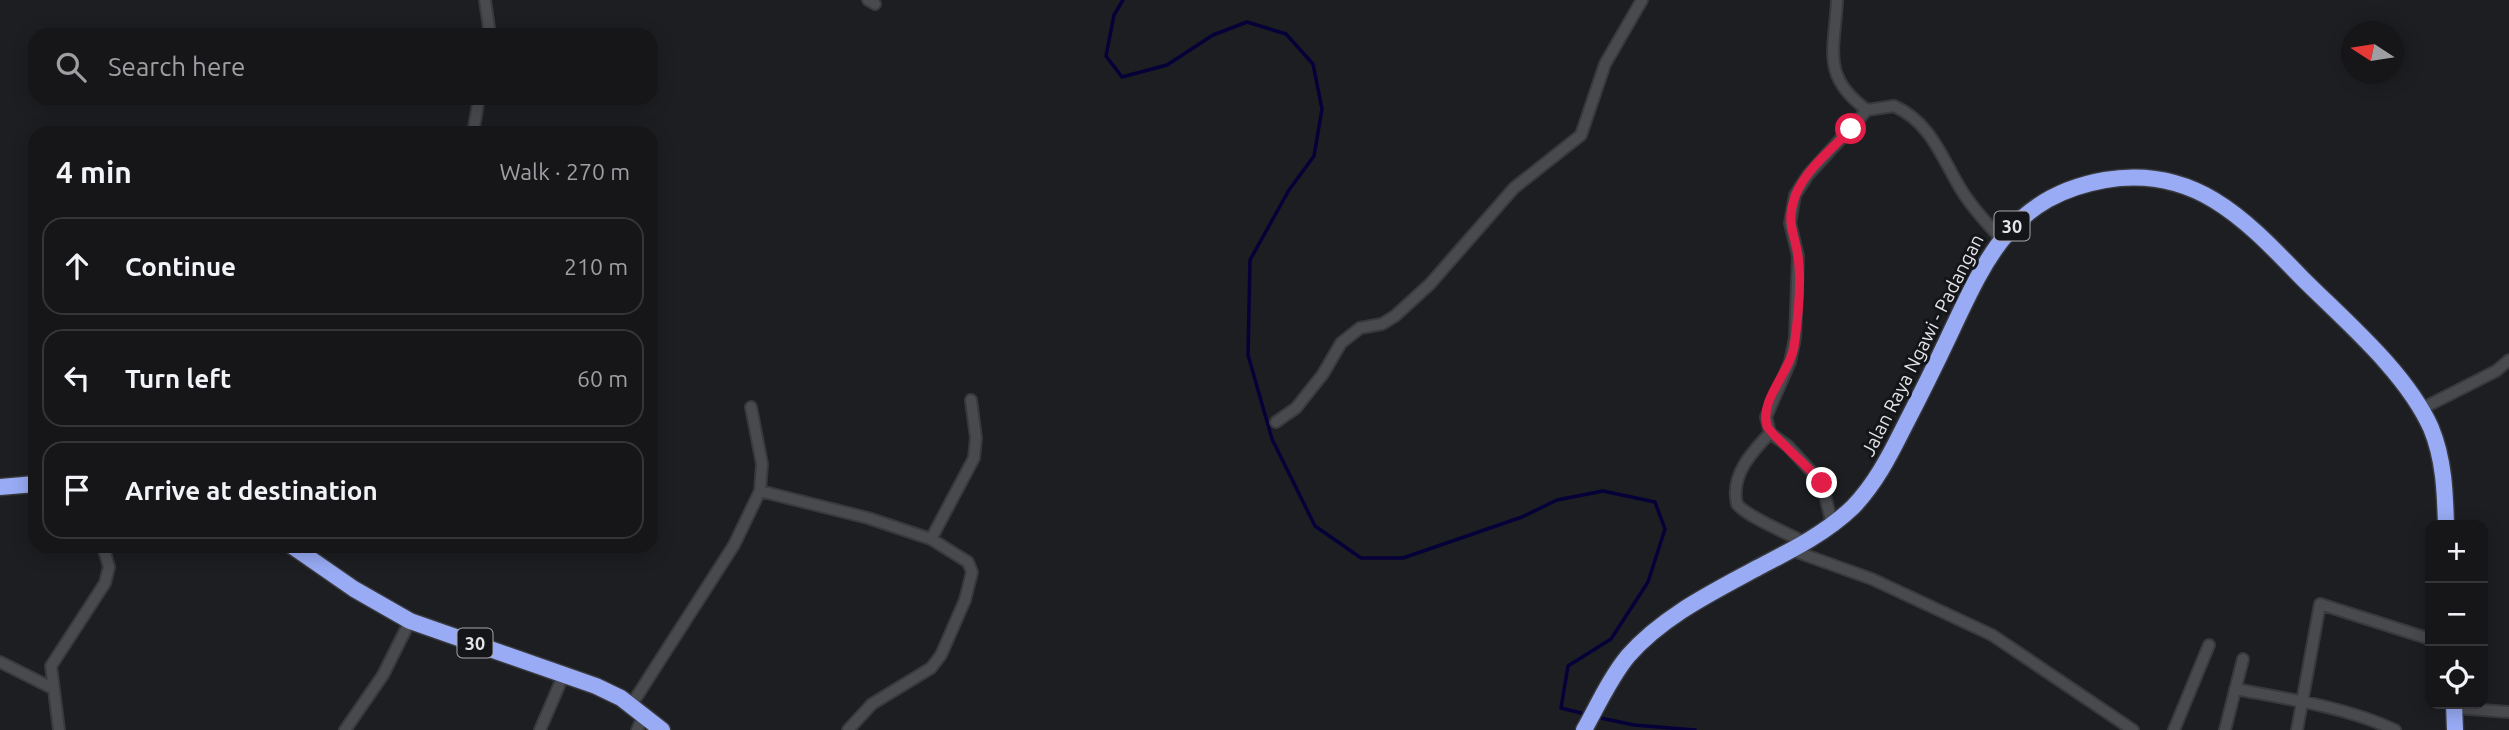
<!DOCTYPE html>
<html lang="en">
<head>
<meta charset="utf-8">
<style>
  :root { --surface:#161619; --page:#1f1f22; --text:#f1f3f6; --muted:#9e9fa2; --line:#353538 }
  body { margin:0; font-family:Ubuntu,sans-serif; background:var(--page); color:var(--text) }
  .controls { position:absolute; right:21px; bottom:21px; display:grid; overflow:hidden; border-radius:14px; box-shadow:0 4px 18px #0003 }
  .controls button { width:63px; height:63px; display:grid; place-items:center; padding:0; border:0; border-bottom:2px solid var(--line); background:var(--surface); color:var(--text); font:35px sans-serif }
  .compass { position:absolute; left:2341px; top:21px; width:63px; height:63px; border-radius:50%; background:var(--surface); box-shadow:0 4px 18px #0003; rotate:282deg }
  .stop { position:absolute; width:21px; height:21px; margin:-16px; border:5px solid #e11d48; border-radius:50%; background:#fff }
  .stop.end { background:#e11d48; border-color:#fff; box-shadow:0 2px 7px #0008 }
  .list { margin:0; padding:0; list-style:none }
  h2 { display:flex; justify-content:space-between; align-items:center; height:91px; margin:0; padding:0 28px; font-size:30px }
  h2 small { font-size:23px; font-weight:400; color:var(--muted) }
  .list li { display:grid; grid-template-columns:46px 1fr auto; gap:21px; align-items:center; box-sizing:border-box; height:98px; margin:0 14px 14px; padding:0 14px; border:2px solid var(--line); border-radius:21px }
  .list b { display:block; font-size:26px; white-space:nowrap }
  .list em { font-size:23px; font-style:normal; color:var(--muted) }
  .icon { flex:none; width:38px; height:38px; fill:none; stroke:currentColor; stroke-width:2; stroke-linecap:round; stroke-linejoin:round }
  .map { position:relative; flex:none; width:2509px; height:730px; overflow:hidden }
  .search { position:absolute; background:var(--surface); box-shadow:0 4px 18px #0003; left:28px; top:28px; width:630px; height:77px; display:flex; align-items:center; gap:18px; box-sizing:border-box; padding:0 24px; border-radius:21px; color:var(--muted); font-size:26px }
  .panel { position:absolute; background:var(--surface); box-shadow:0 4px 18px #0003; left:28px; top:126px; width:630px; height:427px; border-radius:21px }
  .map>svg:first-child { display:block }
  .lines { fill:none; stroke-linecap:round; stroke-linejoin:round }
  .stream { stroke:#060039; stroke-width:3.5 }
  .minor-casing { stroke:#38393c; stroke-width:14 }
  .highway-casing { stroke:#38393c; stroke-width:19 }
  .minor { stroke:#494a4e; stroke-width:10 }
  .highway { stroke:#98abf4; stroke-width:16 }
  .route { stroke:#e11d48; stroke-width:9 }
  .labels { text-anchor:middle; dominant-baseline:central; stroke-width:6; stroke-linejoin:round; paint-order:stroke }
  .shield { fill:#141518; stroke:#a6a7aa; stroke-width:2 }
  .shield-label { font-size:18px; font-weight:bold; fill:#e4e5e8 }
  .street-label { font-size:19px; fill:#e4e5e8; stroke:#141518 }
</style>
</head>
<body>
<div class="map">
<svg width="2509" height="730" viewBox="0 0 2509 730">
  <rect width="100%" height="100%" fill="#1d1e21"/>
  <g class="lines">
    <path class="stream" d="M1123,0L1114,15L1106,56L1122,77L1167,65L1213,35L1247,22L1286,34L1313,64L1322,109L1314,156L1289,190L1250,260L1248,355L1272,439L1315,526L1361,558H1403L1522,517L1557,500L1603,491L1655,502L1665,529L1648,582L1611,639L1568,666L1561,708L1585,714
      M1596,717L1634,725L1695,730"/>
    <g class="minor-casing">
      <path id="minor" d="M485,0L490,35
        M868,0L875,4
        M1867,110L1894,106C1932,123 1942,159 1962,191C1973,209 1987,223 2001,239
        M473,133L479,98
        M2421,409L2496,371L2509,360
        M1276,422L1296,408L1323,374L1341,343L1360,328L1382,324L1395,316L1430,284L1514,188L1581,135L1605,64L1642,0
        M1770,433C1752,452 1730,475 1737,504C1747,517 1787,533 1804,542
        M760,491L868,518L931,539L968,562L972,572L965,600L941,655L931,668L872,704L848,730
        M1832,524L1822,483L1788,446L1770,433L1766,417L1790,362L1795,338L1798,256L1790,223L1795,195L1808,175L1867,110C1820,76 1835,49 1837,0
        M931,539L974,458L976,438L971,400
        M1791,550L1872,579L1992,635L2133,730
        M0,662L52,688
        M2235,689C2288,699 2346,707 2395,730
        M630,707L734,545L760,491L762,464L751,407
        M2455,708L2509,712
        M59,730L51,666L105,583L109,567L103,546
        M345,730L383,675L410,621
        M540,730L564,674
        M637,730L644,715
        M2174,730L2209,645
        M2225,730L2243,659
        M2297,730L2320,604L2430,639"/>
    </g>
    <g class="highway-casing">
      <path id="highway" d="M0,487L35,484
        M292,546L354,589L410,621L596,686L621,698L662,730
        M2454,704L2455,730
        M1584,730C1598,705 1610,678 1628,656C1663,616 1713,592 1759,567C1792,550 1826,533 1853,507C1875,484 1889,457 1903,429C1919,398 1935,366 1950,334C1986,257 2013,196 2105,180C2195,165 2245,219 2302,278C2345,321 2406,372 2431,428C2444,459 2445,492 2446,525"/>
    </g>
    <use href="#minor" class="minor"/>
    <use href="#highway" class="highway"/>
  </g>
  <g class="lines">
    <path class="route" d="M1822,483C1813,471 1769,433 1767,426C1759,400 1790,372 1794,347C1798,319 1802,283 1798,256C1794,230 1785,222 1796,194C1806,169 1833,148 1851,129"/>
  </g>
  <g class="labels">
    <g class="shield">
      <rect x="1994.5" y="211.5" width="35" height="29" rx="5"/>
      <rect x="457.5" y="628.5" width="35" height="29" rx="5"/>
    </g>
    <g class="shield-label">
      <text x="2012" y="226">30</text>
      <text x="475" y="643">30</text>
    </g>
    <g class="street-label">
      <text transform="translate(1922 345) rotate(-63)">Jalan Raya Ngawi - Padangan</text>
    </g>
  </g>
</svg>
<div class="controls">
<button>+</button>
<button>−</button>
<button><svg class="icon" aria-label="locate" viewBox="0 0 24 24"><circle cx="12" cy="12" r="6"/><path d="M12 2v4M12 18v4M2 12h4M18 12h4"/></svg></button>
</div>
<svg class="compass" viewBox="-18 -18 36 36"><path d="M0-13l5 13h-10z" fill="#e53935"/><path d="M0 13l5-13h-10z" fill="#9e9fa2"/></svg>
<div class="stop" style="left:1851px;top:129px"></div>
<div class="stop end" style="left:1822px;top:483px"></div>
<div class="search"><svg class="icon" aria-label="search" viewBox="0 0 24 24"><circle cx="10" cy="10" r="6"/><path d="M15 15l6 6"/></svg>Search here</div>
<section class="panel">
<h2>4 min<small>Walk · 270 m</small></h2>
<ul class="list">
<li><svg class="icon" aria-label="ahead" viewBox="0 0 24 24"><path d="M12 20V5M6 11l6-6 6 6"/></svg><div><b>Continue</b></div><em>210 m</em></li>
<li><svg class="icon" aria-label="left" viewBox="0 0 24 24"><path d="M17 20v-9H6M10 6l-5 5 5 5"/></svg><div><b>Turn left</b></div><em>60 m</em></li>
<li><svg class="icon" aria-label="arrive" viewBox="0 0 24 24"><path d="M6 21V4h12l-3 4 3 4H6"/></svg><div><b>Arrive at destination</b></div></li>
</ul>
</section>
</div>
</body>
</html>
